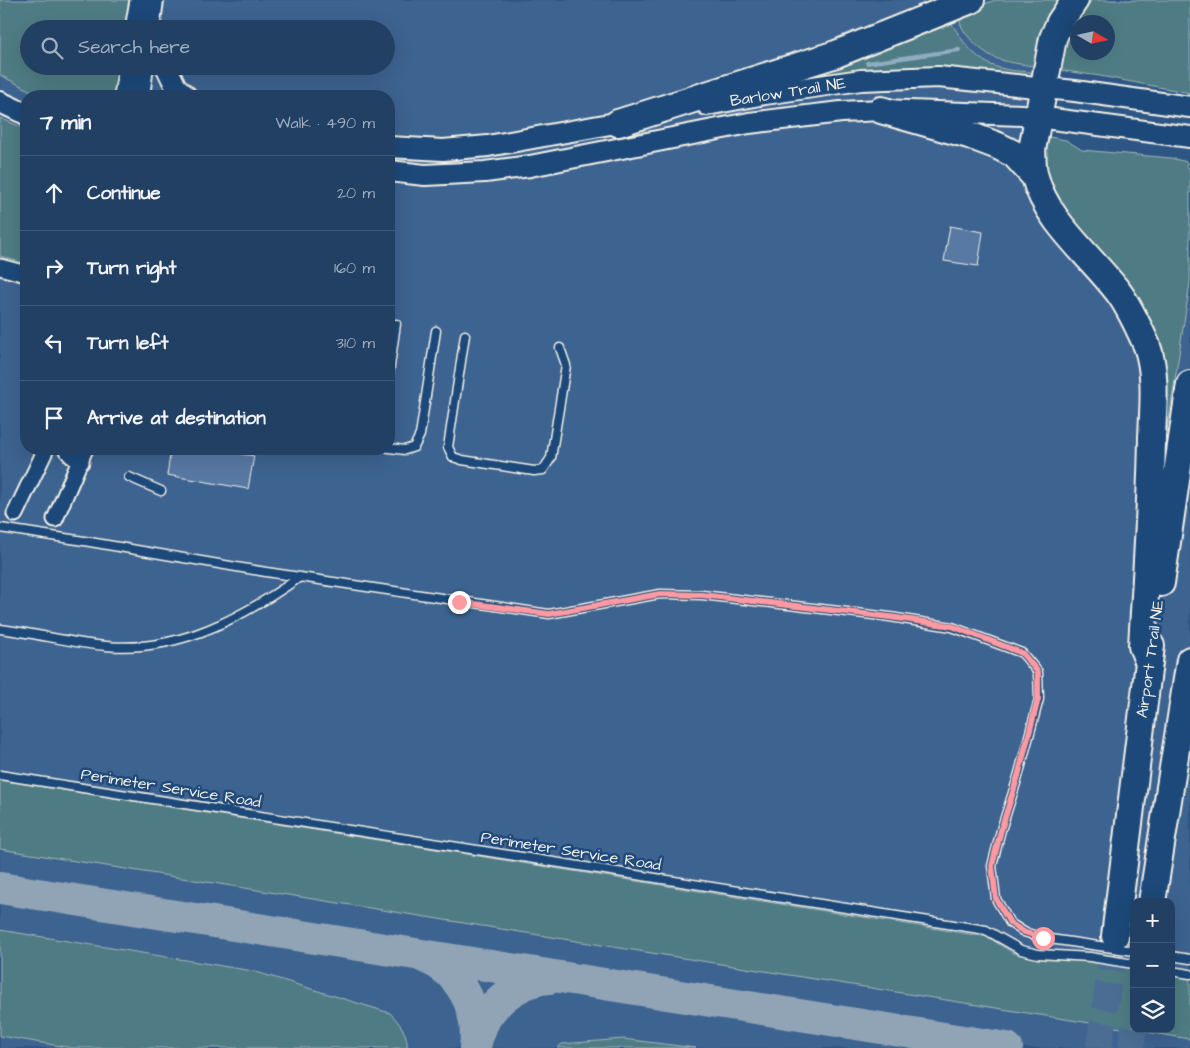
<!DOCTYPE html>
<html lang="en">
<head>
<meta charset="utf-8">
<style>
  :root { --surface:#224064; --page:#2e4b6d; --text:#f1f3f6; --muted:#a2afbf; --line:#3f5978 }
  body { margin:0; font-family:"Architects Daughter",sans-serif; background:var(--page); color:var(--text) }
  .controls { position:absolute; right:15px; bottom:15px; display:grid; overflow:hidden; border-radius:10px; box-shadow:0 5px 20px #0002 }
  .controls button { width:45px; height:45px; display:grid; place-items:center; padding:0; border:0; border-bottom:1px solid var(--line); background:var(--surface); color:var(--text); font:25px sans-serif }
  .compass { position:absolute; left:1070px; top:15px; width:45px; height:45px; border-radius:50%; background:var(--surface); box-shadow:0 5px 20px #0002; rotate:99deg }
  .stop { position:absolute; width:15px; height:15px; margin:-11px; border:4px solid #ff9aa2; border-radius:50%; background:#fff }
  .stop.end { background:#ff9aa2; border-color:#fff; box-shadow:0 1px 5px #0008 }
  .list { margin:0; padding:0; list-style:none }
  h2 { display:flex; justify-content:space-between; align-items:center; height:65px; margin:0; padding:0 20px; font-size:21px }
  h2 small { font-size:16px; font-weight:400; color:var(--muted) }
  .list li { display:grid; grid-template-columns:32px 1fr auto; gap:15px; align-items:center; box-sizing:border-box; height:75px; padding:0 20px; border-top:1px solid var(--line) }
  .list b { display:block; font-size:19px; white-space:nowrap }
  .list em { font-size:16px; font-style:normal; color:var(--muted) }
  .icon { flex:none; width:28px; height:28px; fill:none; stroke:currentColor; stroke-width:2; stroke-linecap:round; stroke-linejoin:round }
  .map { position:relative; flex:none; width:1190px; height:1048px; overflow:hidden }
  .search { position:absolute; background:var(--surface); box-shadow:0 5px 20px #0002; left:20px; top:20px; width:375px; height:55px; display:flex; align-items:center; gap:12px; box-sizing:border-box; padding:0 18px; border-radius:28px; color:var(--muted); font-size:19px }
  .panel { position:absolute; background:var(--surface); box-shadow:0 5px 20px #0002; left:20px; top:90px; width:375px; height:365px; border-radius:20px }
  .map>svg:first-child { display:block }
  .built { fill:#3e6390; fill-rule:evenodd }
  .green { fill:#507c84; stroke:#a2b6b6; fill-rule:evenodd }
  .lines { fill:none; stroke-linecap:round; stroke-linejoin:round }
  .stream { stroke:#90adbf; stroke-width:4 }
  .taxiway { stroke:#90a4b6; stroke-width:32 }
  .building { fill:#5879a4; stroke:#f4f1e8 }
  .highway-tunnel { stroke:#4b6d94; stroke-width:26; stroke-dasharray:26 13; stroke-linecap:butt }
  .lane-casing { stroke:#f4f1e8; stroke-width:11 }
  .street-casing { stroke:#f4f1e8; stroke-width:19 }
  .secondary-casing { stroke:#f4f1e8; stroke-width:24 }
  .highway-casing { stroke:#f4f1e8; stroke-width:30 }
  .lane { stroke:#1f4a7a; stroke-width:8 }
  .street { stroke:#1f4a7a; stroke-width:15 }
  .secondary { stroke:#1f4a7a; stroke-width:20 }
  .highway { stroke:#1f4a7a; stroke-width:26 }
  .route { stroke:#ff9aa2; stroke-width:6 }
  .labels { text-anchor:middle; dominant-baseline:central; stroke-width:5; stroke-linejoin:round; paint-order:stroke }
  .street-label { font-size:16px; fill:#f4f1e8; stroke:#1f4a7a }
</style>
</head>
<body>
<div class="map">
<svg width="1190" height="1048" viewBox="0 0 1190 1048">
  <rect width="100%" height="100%" fill="#2d5685"/>
  <filter id="ink" filterUnits="userSpaceOnUse"><feTurbulence type="fractalNoise" baseFrequency=".02" numOctaves="2"/><feDisplacementMap in="SourceGraphic" scale="10" xChannelSelector="R" yChannelSelector="G"/><feConvolveMatrix kernelMatrix="1 2 1 2 8 2 1 2 1" color-interpolation-filters="sRGB"/></filter>
  <g filter="url(#ink)">
    <path class="built" d="M0,0H1130L1078,22L1058,35L1040,153L1190,177V1048H0ZM29,29H386V66H29ZM26,96H389V449H26ZM1134,902H1171V1029H1134Z"/>
    <path class="green" d="M0,0H130L126,29H29V66H120L116,94L111,96H48L29,90L0,75Z
      M995,0H1061L1035,64L1033,66C1022,64 1009,63 998,59C985,55 955,30 960,14Z
      M1092,0H1190V93L1100,76L1058,70V55L1072,24ZM1078,22H1108V52H1078Z
      M950,20C961,40 976,62 1000,68C1010,71 1021,71 1031,72L1033,78L807,80L782,79Z
      M0,118L26,129V264L0,256Z
      M1044,136L1066,140L1082,150L1171,158L1187,162V167L1190,168V283L1167,431H1161L1162,392L1045,186Z
      M0,780L988,937L1013,953L1036,958H1069L1134,967V1029H1171V974L1190,978V1039L0,849Z
      M0,930L253,971L390,1013C399,1022 409,1035 407,1048H72L0,1036Z
      M623,1039L696,1048H557L562,1044Z"/>
    <g class="lines">
      <path class="stream" d="M867,63L959,50"/>
      <path class="taxiway" d="M0,888L1007,1048
        M424,957C461,971 480,1010 475,1048
        M476,1042C479,1033 482,1022 488,1014C502,994 526,979 550,978"/>
    </g>
    <path class="building" d="M950,226L983,232L978,266L944,261Z
      M171,449H212L254,456L248,489L167,475Z"/>
    <g class="lines">
      <path class="highway-tunnel" d="M1099,1048L1115,936
        M1131,1048L1134,1027"/>
      <g class="lane-casing">
        <path id="lane" d="M465,335L448,447L453,457L462,460L534,471L543,470L551,458L566,365L560,348
          M389,373L396,324
          M389,448L405,450L414,447L420,435L436,331
          M129,477L161,491
          M0,528L84,541L266,572L549,614L660,594L702,595L890,617L952,627L998,644L1022,653L1038,672L1039,699L1018,777L1001,830L992,866L996,899L1010,923L1024,932L1043,938L1134,951
          M0,629C35,633 70,643 106,646C178,653 243,617 300,577
          M0,775L986,930L1021,950L1038,954L1090,957L1134,964
          M1171,956L1190,959
          M1171,971L1190,974"/>
      </g>
      <g class="street-casing">
        <path id="street" d="M133,29L138,0
          M122,96L127,66
          M0,267L26,274
          M66,449L71,455L81,462
          M15,514L46,449
          M55,519L85,449"/>
      </g>
      <g class="secondary-casing">
        <path id="secondary" d="M149,29L153,0
          M166,66L176,87L186,96
          M139,96L143,66
          M0,102L26,114
          M707,105L765,94L861,80L938,77L1075,91L1190,107
          M389,147L443,150L488,146L632,120
          M389,171L425,175L485,172L530,166L749,123L841,112L881,110L1022,115L1190,137"/>
      </g>
      <g class="highway-casing">
        <path id="highway" d="M1075,0L1060,22L1053,38L1032,150C1033,159 1032,168 1035,177C1046,221 1092,257 1119,293C1130,308 1139,328 1147,346C1157,374 1153,408 1152,437C1151,507 1146,576 1142,646L1149,663
          M881,110L969,135L998,146L1014,154L1035,177
          M618,123L836,54L971,0
          M1161,583L1190,384
          M1152,902L1190,660
          M1115,936L1151,646"/>
      </g>
      <use href="#lane" class="lane"/>
      <use href="#street" class="street"/>
      <use href="#secondary" class="secondary"/>
      <use href="#highway" class="highway"/>
    </g>
  </g>
  <g class="lines" filter="url(#ink)">
    <path class="route" d="M459,602L549,614L660,594L702,595L890,617L952,626L1022,653L1038,672V699L1018,776L1001,830L992,866L996,899L1010,923L1024,932L1043,938"/>
  </g>
  <g class="labels">
    <g class="street-label">
      <text transform="translate(788 92) rotate(-9)">Barlow Trail NE</text>
      <text transform="translate(1150 659) rotate(-82)">Airport Trail NE</text>
      <text transform="translate(171 788) rotate(9)">Perimeter Service Road</text>
      <text transform="translate(571 851) rotate(9)">Perimeter Service Road</text>
    </g>
  </g>
</svg>
<div class="controls">
<button>+</button>
<button>−</button>
<button><svg class="icon" aria-label="layers" viewBox="0 0 24 24"><path d="M12 4l9 5-9 5-9-5zM3 14l9 5 9-5"/></svg></button>
</div>
<svg class="compass" viewBox="-18 -18 36 36"><path d="M0-13l5 13h-10z" fill="#e53935"/><path d="M0 13l5-13h-10z" fill="#a2afbf"/></svg>
<div class="stop" style="left:1043px;top:938px"></div>
<div class="stop end" style="left:459px;top:602px"></div>
<div class="search"><svg class="icon" aria-label="search" viewBox="0 0 24 24"><circle cx="10" cy="10" r="6"/><path d="M15 15l6 6"/></svg>Search here</div>
<section class="panel">
<h2>7 min<small>Walk · 490 m</small></h2>
<ul class="list">
<li><svg class="icon" aria-label="ahead" viewBox="0 0 24 24"><path d="M12 20V5M6 11l6-6 6 6"/></svg><div><b>Continue</b></div><em>20 m</em></li>
<li><svg class="icon" aria-label="right" viewBox="0 0 24 24"><path d="M7 20v-9h11M14 6l5 5-5 5"/></svg><div><b>Turn right</b></div><em>160 m</em></li>
<li><svg class="icon" aria-label="left" viewBox="0 0 24 24"><path d="M17 20v-9H6M10 6l-5 5 5 5"/></svg><div><b>Turn left</b></div><em>310 m</em></li>
<li><svg class="icon" aria-label="arrive" viewBox="0 0 24 24"><path d="M6 21V4h12l-3 4 3 4H6"/></svg><div><b>Arrive at destination</b></div></li>
</ul>
</section>
</div>
</body>
</html>
